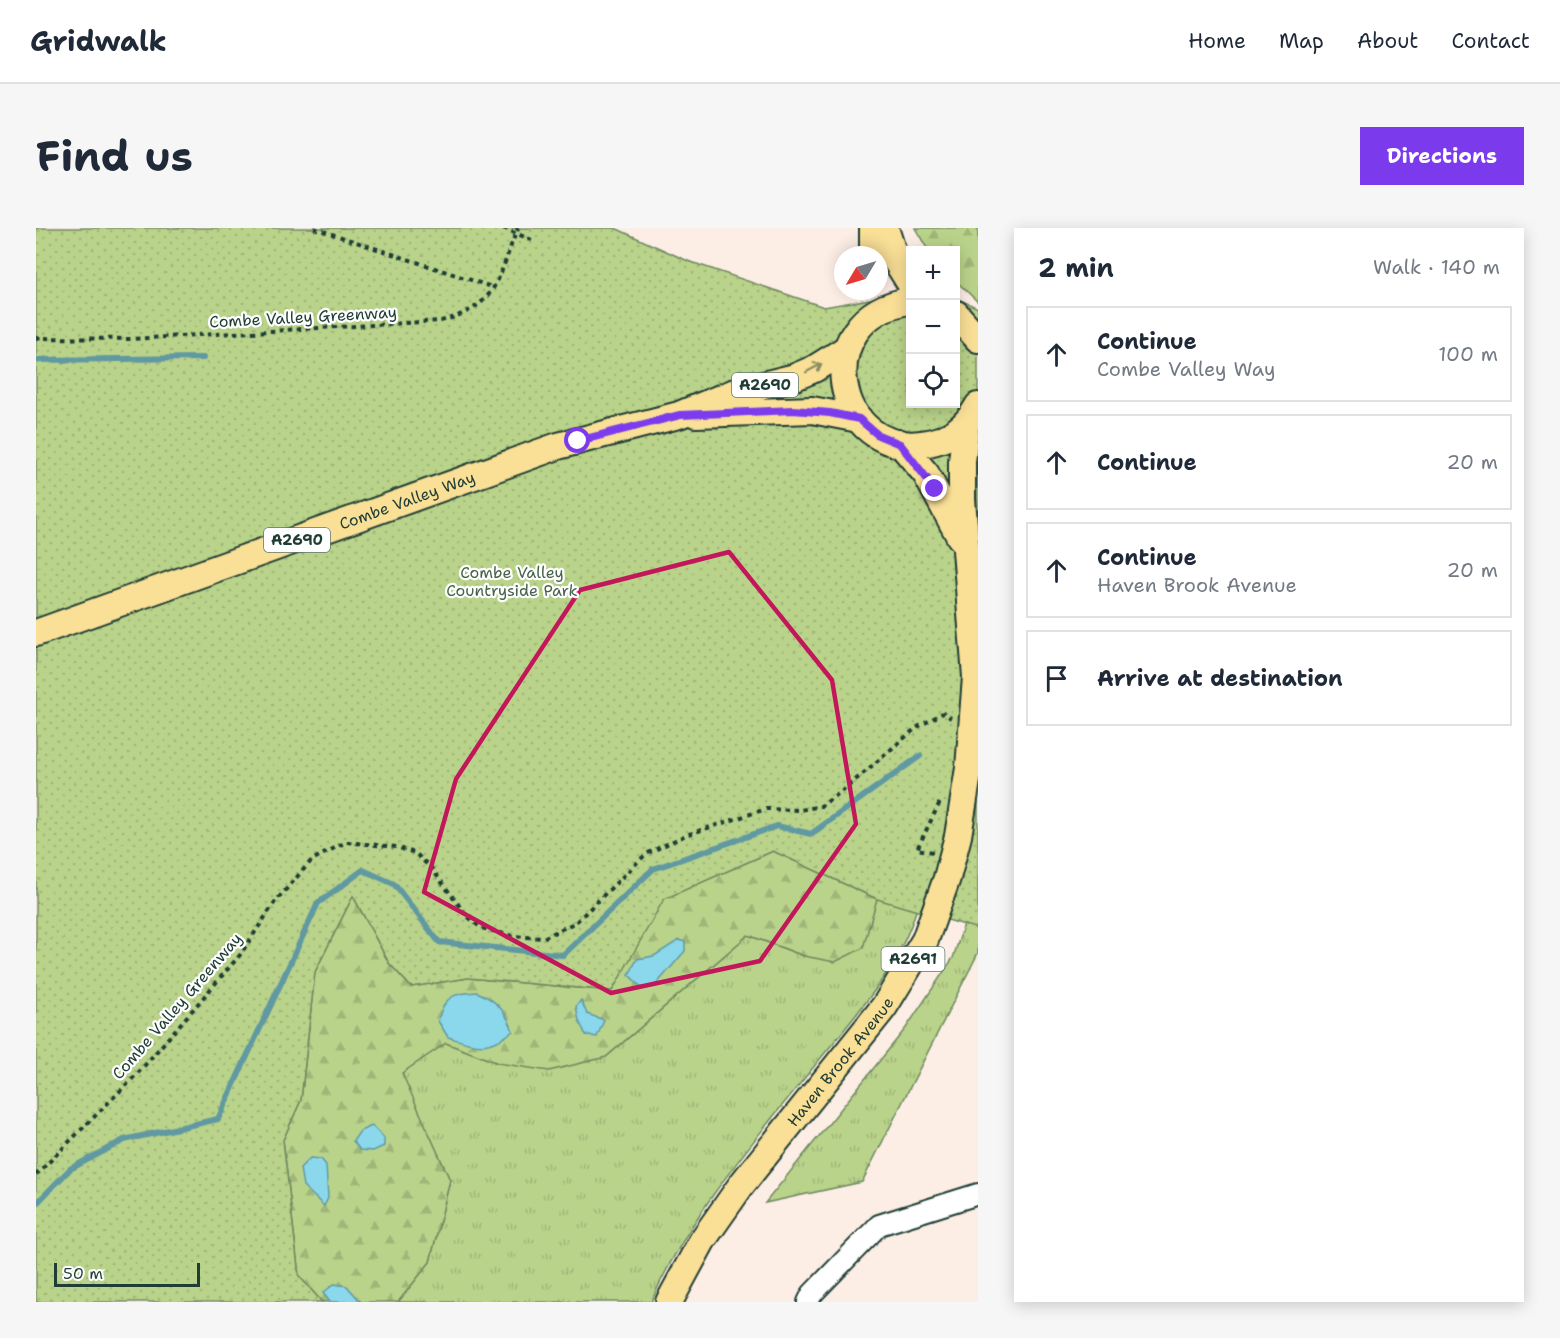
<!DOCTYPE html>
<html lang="en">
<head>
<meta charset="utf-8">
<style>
  :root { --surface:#fff; --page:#f6f6f7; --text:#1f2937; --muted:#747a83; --line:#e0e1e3; --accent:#7c3aed }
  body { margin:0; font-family:"Shantell Sans",sans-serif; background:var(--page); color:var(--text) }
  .controls { position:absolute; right:18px; top:18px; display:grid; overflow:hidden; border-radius:0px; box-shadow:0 3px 15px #0003 }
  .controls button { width:54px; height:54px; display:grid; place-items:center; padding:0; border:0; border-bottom:2px solid var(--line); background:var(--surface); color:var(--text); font:30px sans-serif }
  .compass { position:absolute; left:798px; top:18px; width:54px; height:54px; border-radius:50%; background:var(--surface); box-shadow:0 3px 15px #0003; rotate:232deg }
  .scale { position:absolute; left:18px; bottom:15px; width:146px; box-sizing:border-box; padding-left:6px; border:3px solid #1f3d34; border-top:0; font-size:16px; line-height:21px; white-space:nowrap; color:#1f3d34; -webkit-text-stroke:4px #fff; paint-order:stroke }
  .stop { position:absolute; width:18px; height:18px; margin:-14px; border:4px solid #7c3aed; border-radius:50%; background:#fff }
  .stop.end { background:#7c3aed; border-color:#fff; box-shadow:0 2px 6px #0008 }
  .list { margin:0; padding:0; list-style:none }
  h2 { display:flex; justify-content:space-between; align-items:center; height:78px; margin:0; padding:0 24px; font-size:26px }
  h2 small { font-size:20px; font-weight:400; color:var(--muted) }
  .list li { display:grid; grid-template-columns:39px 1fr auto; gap:18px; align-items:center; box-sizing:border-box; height:96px; margin:0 12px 12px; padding:0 12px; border:2px solid var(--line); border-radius:0px }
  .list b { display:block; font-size:22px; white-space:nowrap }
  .list p { margin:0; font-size:20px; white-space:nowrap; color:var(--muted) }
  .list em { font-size:20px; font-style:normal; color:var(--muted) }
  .icon { flex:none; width:33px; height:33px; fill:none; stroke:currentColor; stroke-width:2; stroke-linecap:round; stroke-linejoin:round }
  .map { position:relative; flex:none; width:942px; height:1074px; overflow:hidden; border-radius:0px }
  header { display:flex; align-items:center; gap:36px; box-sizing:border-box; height:84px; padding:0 30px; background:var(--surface); border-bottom:2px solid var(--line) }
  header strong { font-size:28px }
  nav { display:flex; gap:33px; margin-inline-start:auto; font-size:21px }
  .intro { display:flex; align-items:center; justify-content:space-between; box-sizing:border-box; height:144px; padding:0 36px }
  h1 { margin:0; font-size:42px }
  .button { padding:15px 27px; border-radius:0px; background:var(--accent); color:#fff; font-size:21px; font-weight:700 }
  main { display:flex; gap:36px; padding:0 36px }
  aside { flex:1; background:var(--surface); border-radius:0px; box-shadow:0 3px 15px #0003 }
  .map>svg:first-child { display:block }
  .grass { fill:url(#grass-tufts); stroke:#6c885f; stroke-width:1.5 }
  .forest { fill:url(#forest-firs); stroke:#6c885f; stroke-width:1.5 }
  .park { fill:url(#park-dots); stroke:#6c885f; stroke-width:1.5 }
  .water { fill:#8bd7ec; stroke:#6099a2; stroke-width:1.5 }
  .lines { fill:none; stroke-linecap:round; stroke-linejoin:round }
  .stream { stroke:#6099a2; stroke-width:6 }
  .minor-casing { stroke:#1f3d34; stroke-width:24 }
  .major-casing { stroke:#1f3d34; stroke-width:30 }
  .path { stroke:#1f3d34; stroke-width:4; stroke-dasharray:4.5 4.5; stroke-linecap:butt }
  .minor { stroke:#fff; stroke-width:20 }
  .major { stroke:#fadf96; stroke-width:26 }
  .path-bridge { stroke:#1f3d34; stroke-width:4; stroke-dasharray:4.5 4.5; stroke-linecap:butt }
  .oneway { stroke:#8c8e65 }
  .route { stroke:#7c3aed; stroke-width:8 }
  .marked { fill:none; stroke:#c2185b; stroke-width:4.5; stroke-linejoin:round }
  .labels { text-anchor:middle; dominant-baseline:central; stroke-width:4.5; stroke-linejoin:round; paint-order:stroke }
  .shield { fill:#fff; stroke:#627771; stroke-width:1.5 }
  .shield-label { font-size:15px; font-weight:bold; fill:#1f3d34 }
  .street-label { font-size:16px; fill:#1f3d34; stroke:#fff }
  .park-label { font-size:16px; fill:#46624a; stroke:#fff }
</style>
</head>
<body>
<header>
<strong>Gridwalk</strong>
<nav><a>Home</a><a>Map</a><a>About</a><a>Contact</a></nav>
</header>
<div class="intro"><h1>Find us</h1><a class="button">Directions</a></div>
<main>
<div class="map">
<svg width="942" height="1074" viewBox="0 0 942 1074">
  <defs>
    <pattern id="grass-tufts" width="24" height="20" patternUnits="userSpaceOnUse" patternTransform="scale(1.5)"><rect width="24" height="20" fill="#bad38a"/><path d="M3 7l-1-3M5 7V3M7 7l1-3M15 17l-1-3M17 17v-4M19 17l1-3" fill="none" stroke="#9fb678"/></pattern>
    <pattern id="forest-firs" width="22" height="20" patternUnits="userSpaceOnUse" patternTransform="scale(1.5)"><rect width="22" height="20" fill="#bad38a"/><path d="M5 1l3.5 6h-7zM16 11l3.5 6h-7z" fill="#9fb678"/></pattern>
    <pattern id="park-dots" width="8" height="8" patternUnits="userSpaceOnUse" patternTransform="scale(1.5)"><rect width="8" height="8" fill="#bad38a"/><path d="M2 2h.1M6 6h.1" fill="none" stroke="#9fb678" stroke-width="1.8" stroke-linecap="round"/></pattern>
  </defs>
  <rect width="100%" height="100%" fill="#fdeee5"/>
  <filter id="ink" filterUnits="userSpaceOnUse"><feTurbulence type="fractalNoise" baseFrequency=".0167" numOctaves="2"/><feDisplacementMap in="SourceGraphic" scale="12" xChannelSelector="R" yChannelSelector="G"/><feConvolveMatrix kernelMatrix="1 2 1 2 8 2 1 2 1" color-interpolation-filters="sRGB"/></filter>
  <g filter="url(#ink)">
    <path class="grass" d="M724,571L880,683C863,739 821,786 784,831C722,908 655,983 615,1074H362L394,1034L414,952L365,845L410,815L462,835L570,829L712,707L768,728Z
      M942,653V725L826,954L729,975L870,800L917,730Z"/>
    <path class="forest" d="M879,0H942V74L920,53V22H892Z
      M737,623L841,671L827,720L799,734L768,728L712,707L570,829L513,843L462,835L410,815L366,845L414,952L394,1034L362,1074H286L263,1048L247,912L265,872L279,744L317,668L353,735L375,759L432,750L576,763L627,671Z"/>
    <path class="park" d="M0,0H579L652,33L788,79L874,64V176H920V70L942,80V701L841,671L737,623L628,671L576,763L432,750L375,759L353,735L317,668L279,744L265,872L247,912L263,1048L286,1074H0Z"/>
    <path class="water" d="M643,712L649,714V723L618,759L606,760L593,747L601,731L618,728Z
      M441,764C460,772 470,783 477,803C452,823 441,818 412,809L402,793C408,768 417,765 441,764Z
      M545,772L551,786L568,792L561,809L550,807L543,793L540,779Z
      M336,898L348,910V918L337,923L324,922L317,913L324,903Z
      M274,930L285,931L290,937L292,970L288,978L267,958L264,940Z
      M298,1056L311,1058L325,1074H294L287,1065Z"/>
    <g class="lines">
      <path class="stream" d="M0,132L167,130
        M0,976L34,941L88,912L182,891L282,675L327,642L358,656L403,714L527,727L617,641L741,598L775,606L884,528"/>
      <g class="minor-casing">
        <path id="minor" d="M772,1074L776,1066L843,997L942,966"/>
      </g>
      <g class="major-casing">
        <g id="major">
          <path d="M837,0V27"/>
          <path d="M849,0L859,31L874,55"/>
          <path d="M874,73C770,87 797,234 892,215C914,211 931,198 942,178"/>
          <path d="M920,86L942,111"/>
          <path d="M660,186L776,182L823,191"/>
          <path d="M864,215L890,246L924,309"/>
          <path id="s1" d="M0,405L522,218L643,187L699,164L759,149L778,141L810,121"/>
          <path id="s2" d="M633,1074L666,1013L706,956L848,779L889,712L911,650L922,608L933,540L940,449L926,271V234L930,195"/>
        </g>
      </g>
      <path class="path" d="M278,0L459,60
        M0,110L94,111L405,93C464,78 461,49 482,0
        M897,624L881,621L904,574
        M0,947L102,845L204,727L239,674L276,632L310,614L360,619L379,625L396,641L430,687L445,700L476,708L507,710L540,694L610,626L650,607L730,581L764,582L785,578L809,561L880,500L907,485L915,490"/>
      <use href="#minor" class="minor"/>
      <use href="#major" class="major"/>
      <path class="path-bridge" d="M467,0L498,13"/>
    </g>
    <defs><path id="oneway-shaft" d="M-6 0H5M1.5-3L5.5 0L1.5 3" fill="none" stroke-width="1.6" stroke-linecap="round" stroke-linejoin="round" transform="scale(1.5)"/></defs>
    <use class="oneway" href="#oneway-shaft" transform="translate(778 140) rotate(-28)"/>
  </g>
  <g class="lines" filter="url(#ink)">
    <path class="route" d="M542,213L644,187L757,182L794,185L823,191L842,207L864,216L899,261"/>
  </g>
  <path class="marked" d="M693,324L796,452L820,596L724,733L575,765L388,664L420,551L544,362Z"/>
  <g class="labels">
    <g class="shield">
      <rect x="696" y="145" width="66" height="24" rx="4.5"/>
      <rect x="228" y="300" width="66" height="24" rx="4.5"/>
      <rect x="845.5" y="719" width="63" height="24" rx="4.5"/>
    </g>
    <g class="shield-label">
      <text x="729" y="157">A2690</text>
      <text x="261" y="312">A2690</text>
      <text x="877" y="731">A2691</text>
    </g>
    <g class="street-label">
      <text transform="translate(267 89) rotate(-3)">Combe Valley Greenway</text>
      <text stroke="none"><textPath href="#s1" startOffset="394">Combe Valley Way</textPath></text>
      <text transform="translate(141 778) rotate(-49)">Combe Valley Greenway</text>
      <text stroke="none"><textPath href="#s2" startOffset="296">Haven Brook Avenue</textPath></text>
    </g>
    <g class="park-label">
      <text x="476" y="344">Combe Valley<tspan x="476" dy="18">Countryside Park</tspan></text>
    </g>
  </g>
</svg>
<div class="controls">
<button>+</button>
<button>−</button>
<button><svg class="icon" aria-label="locate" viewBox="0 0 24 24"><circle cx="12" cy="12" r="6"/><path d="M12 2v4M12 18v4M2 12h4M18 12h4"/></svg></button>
</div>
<svg class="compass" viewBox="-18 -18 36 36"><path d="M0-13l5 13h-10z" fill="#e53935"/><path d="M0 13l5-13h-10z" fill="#747a83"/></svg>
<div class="scale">50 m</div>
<div class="stop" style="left:542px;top:213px"></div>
<div class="stop end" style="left:899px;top:261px"></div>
</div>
<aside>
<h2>2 min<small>Walk · 140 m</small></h2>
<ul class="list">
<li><svg class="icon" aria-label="ahead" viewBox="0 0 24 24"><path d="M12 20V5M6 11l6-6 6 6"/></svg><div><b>Continue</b><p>Combe Valley Way</p></div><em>100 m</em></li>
<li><svg class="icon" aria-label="ahead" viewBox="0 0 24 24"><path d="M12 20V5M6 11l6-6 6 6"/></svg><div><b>Continue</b></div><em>20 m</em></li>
<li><svg class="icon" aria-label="ahead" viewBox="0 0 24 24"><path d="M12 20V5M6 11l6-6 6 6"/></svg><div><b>Continue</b><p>Haven Brook Avenue</p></div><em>20 m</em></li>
<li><svg class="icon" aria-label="arrive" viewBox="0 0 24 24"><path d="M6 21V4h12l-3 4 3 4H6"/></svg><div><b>Arrive at destination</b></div></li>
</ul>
</aside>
</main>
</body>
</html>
